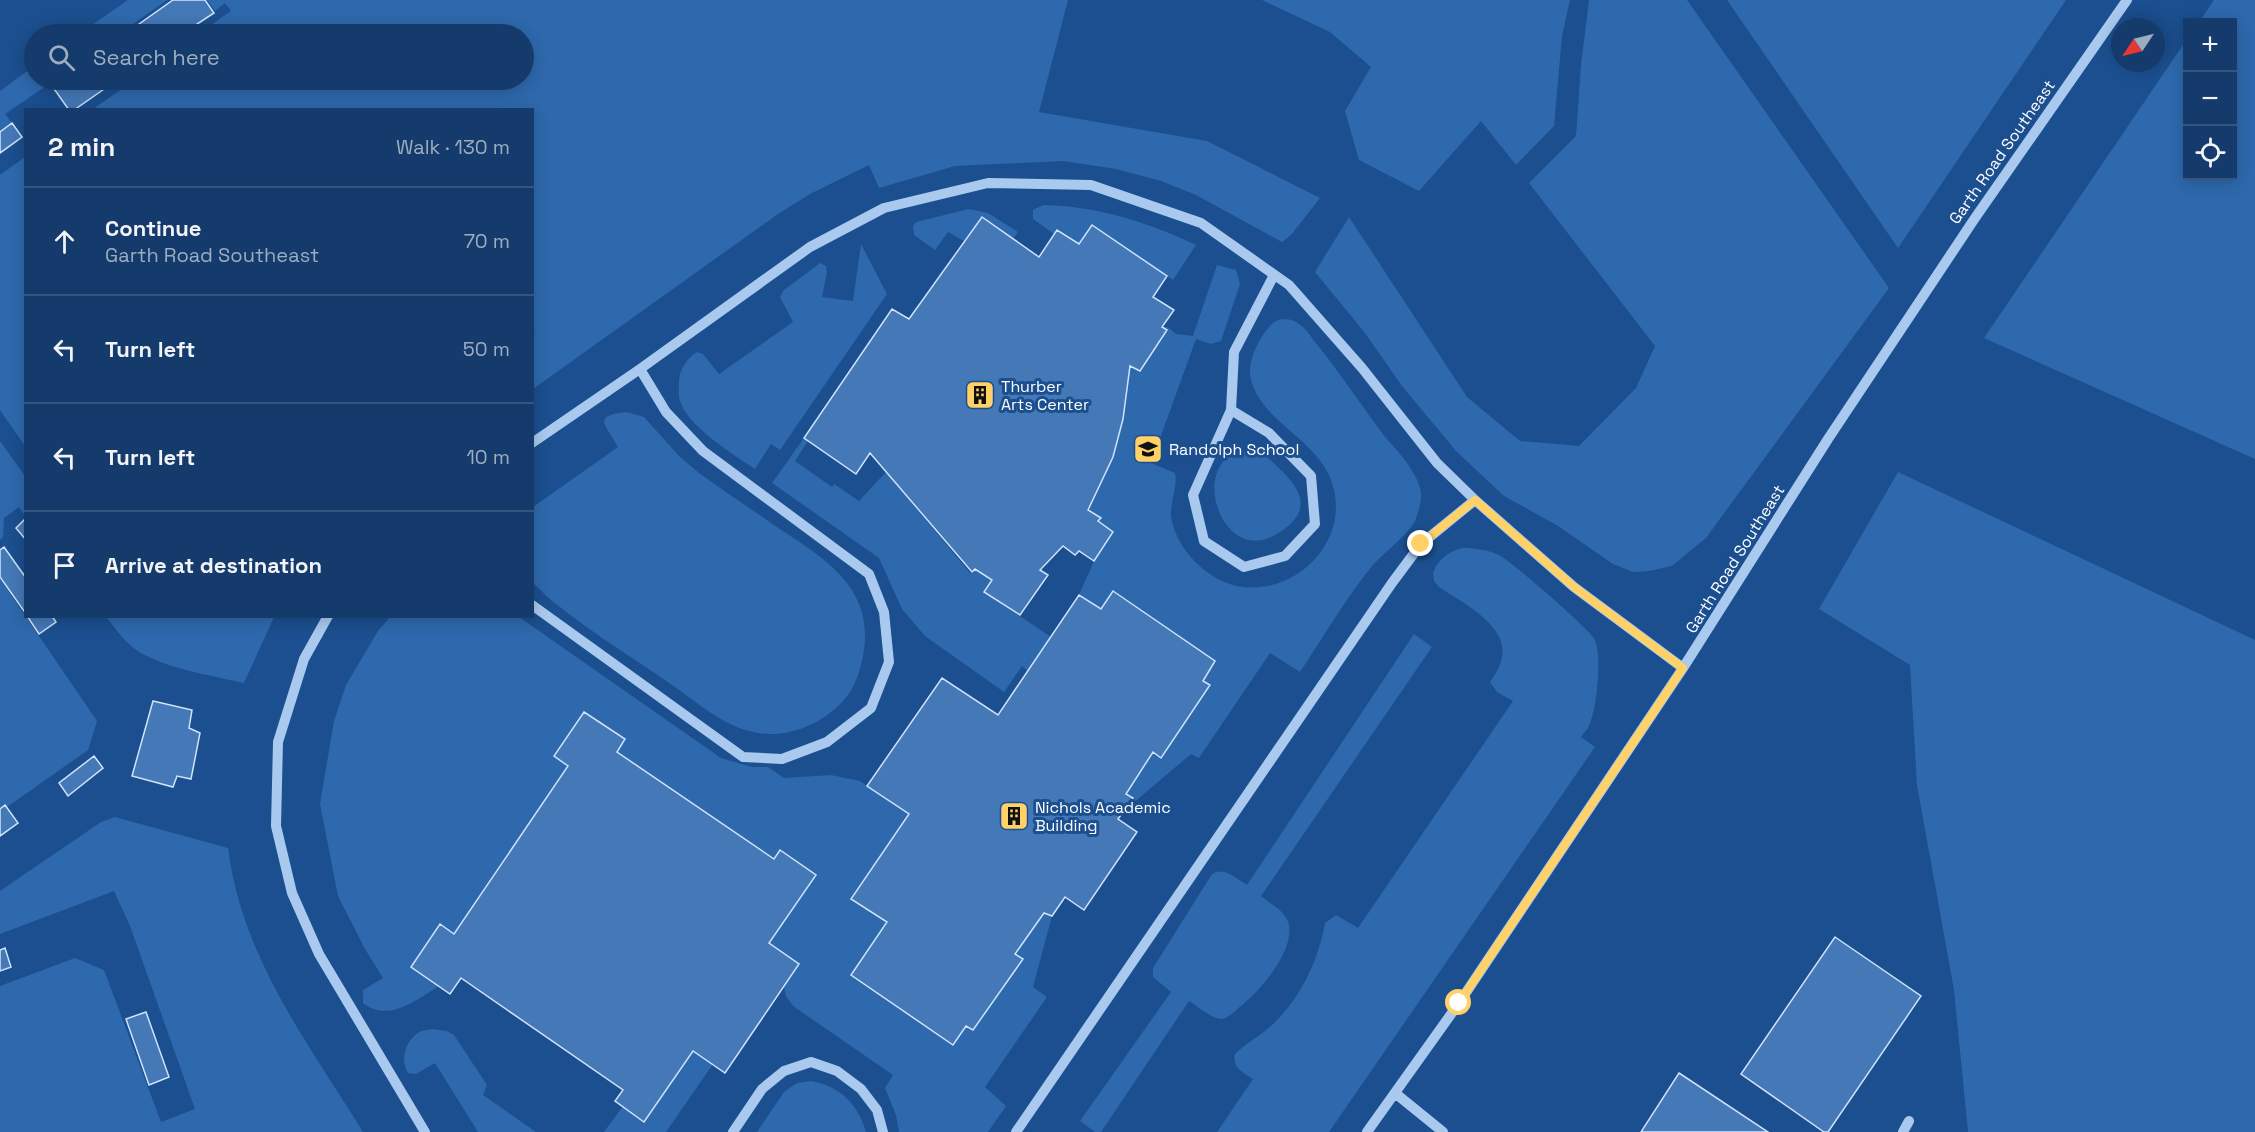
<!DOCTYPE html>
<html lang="en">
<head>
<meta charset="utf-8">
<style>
  :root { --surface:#143b6b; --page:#214673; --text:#f1f3f6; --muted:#9dadc1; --line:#33557e }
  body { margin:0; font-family:"Space Grotesk",sans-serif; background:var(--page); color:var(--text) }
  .controls { position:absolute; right:18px; top:18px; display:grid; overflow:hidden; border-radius:0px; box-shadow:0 3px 15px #0003 }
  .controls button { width:54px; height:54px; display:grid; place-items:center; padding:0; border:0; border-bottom:2px solid var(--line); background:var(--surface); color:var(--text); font:30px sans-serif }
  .compass { position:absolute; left:2111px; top:18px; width:54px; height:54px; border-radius:50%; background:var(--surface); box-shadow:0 3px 15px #0003; rotate:235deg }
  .stop { position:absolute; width:18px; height:18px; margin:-14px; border:4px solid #ffd166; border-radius:50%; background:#fff }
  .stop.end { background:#ffd166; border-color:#fff; box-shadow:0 2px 6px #0008 }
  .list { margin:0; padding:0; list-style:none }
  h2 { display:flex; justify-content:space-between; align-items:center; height:78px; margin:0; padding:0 24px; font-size:26px }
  h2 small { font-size:20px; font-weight:400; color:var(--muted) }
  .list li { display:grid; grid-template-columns:39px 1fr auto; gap:18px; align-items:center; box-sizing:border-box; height:108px; padding:0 24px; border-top:2px solid var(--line) }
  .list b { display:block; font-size:22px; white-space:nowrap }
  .list p { margin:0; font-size:20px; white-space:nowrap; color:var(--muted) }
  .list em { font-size:20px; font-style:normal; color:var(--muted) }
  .icon { flex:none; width:33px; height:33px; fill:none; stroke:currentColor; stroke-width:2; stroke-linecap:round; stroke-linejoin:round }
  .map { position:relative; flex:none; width:2255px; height:1132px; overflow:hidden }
  .search { position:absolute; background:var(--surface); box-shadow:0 3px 15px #0003; left:24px; top:24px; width:510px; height:66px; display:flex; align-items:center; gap:15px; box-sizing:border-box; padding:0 21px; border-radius:33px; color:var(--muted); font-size:22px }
  .panel { position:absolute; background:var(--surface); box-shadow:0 3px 15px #0003; left:24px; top:108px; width:510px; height:510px; border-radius:0px }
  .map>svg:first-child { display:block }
  .green { fill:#2e69ad }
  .building { fill:#4478b7; stroke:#cfe3fa; stroke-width:1.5 }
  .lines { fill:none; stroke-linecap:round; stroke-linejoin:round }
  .minor { stroke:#a9c9ee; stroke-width:10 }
  .route { stroke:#ffd166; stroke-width:8 }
  .labels { text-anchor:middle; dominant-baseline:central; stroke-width:6; stroke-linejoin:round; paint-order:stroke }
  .street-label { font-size:16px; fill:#fff; stroke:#1b4f8f }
  .poi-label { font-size:16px; fill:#fff; stroke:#1b4f8f; text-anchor:start }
</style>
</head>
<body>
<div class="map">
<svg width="2255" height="1132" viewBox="0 0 2255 1132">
  <rect width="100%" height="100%" fill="#1b4f8f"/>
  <path class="green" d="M128,0H167L119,34H79Z
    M207,0H1068L1039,112L1207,141L1320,198L1291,235L1282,242L1196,195L1161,181L1116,169L1063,161L955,166L879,188L869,165L810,194L778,214L533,389L532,332L535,330L532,327V110L93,109L135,80H524V34H198L231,11L225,3L215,11Z
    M1262,0H1570L1562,36L1554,126L1516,165L1481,121L1419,191L1359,160L1345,111L1371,67L1330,32Z
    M1589,0H1687L1889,288L1706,538L1672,566L1649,571L1633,572L1613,564L1558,526L1504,496L1456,451L1402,386L1365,333L1315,272L1349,217L1467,397L1520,441L1579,446L1636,388L1655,346L1529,183L1576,136L1581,65Z
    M1727,0H2066L1898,248Z
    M2214,0H2255V459L1984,338L2187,39L2188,176H2232V22H2199Z
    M34,66V80H55L5,114L12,123L0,132V91Z
    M25,157V446L0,410V175Z
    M1043,205C1096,206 1148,222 1196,245L1173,280L1093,225L1079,244L1058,230L1054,234L1033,219V210Z
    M969,209L988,213L1018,232L1013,239L982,217L964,241L948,232L935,250L914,235L913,226L916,222Z
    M861,244L887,294L780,450L771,444L755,469C734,455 687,426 680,401C678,395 679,388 679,382C679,370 687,358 697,352L703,354L719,374L793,322L780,297L784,290L820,263L826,266L827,272L822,297L853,301Z
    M1217,265L1236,270L1240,284L1221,341L1211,344L1196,339L1151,463L1175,473C1178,487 1170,502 1171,516C1175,548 1207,580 1237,586C1292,597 1347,546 1334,490C1323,440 1263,425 1251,380C1246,363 1260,334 1273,323C1279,318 1289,318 1296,322C1306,327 1312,339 1319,347C1341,374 1361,405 1382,433C1391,445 1405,457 1412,471C1417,478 1422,490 1421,498C1420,507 1417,519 1412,526C1400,542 1380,555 1368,571C1343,603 1322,639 1300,672L1270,653L1199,758L1191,754L1125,810L1132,798L1126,794L1153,752L1209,685L1203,681L1215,661L1114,591L1101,609L1079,595L1094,561L1113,533L1098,521L1100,517L1088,510L1113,457L1123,419L1130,366L1140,371L1166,330L1162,327H1168L1176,334L1193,336Z
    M626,412L644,417L679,456L699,473C724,491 751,509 777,527C825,559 876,588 863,656C859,676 853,693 837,707C814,728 781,740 749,731C721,724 695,701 672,685C635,659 595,635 560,607C550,600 542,591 533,583V507L618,447C606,425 591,416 626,412Z
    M804,438L808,441L795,461L832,487L834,484L859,501L886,472L971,574L975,569L992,580L984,592L1051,637L1028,671L1022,666L1004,692L925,636L902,609L879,558L772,483Z
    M0,441L25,476V516L19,507L4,518L3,537L0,540Z
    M1249,450C1265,453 1272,461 1283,472C1307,496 1308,515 1277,534C1219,569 1185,454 1249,450Z
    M1898,472L2255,640V1132H1968L1954,990L1917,785L1910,665L1819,609Z
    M1463,548C1475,548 1488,550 1499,555C1511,561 1591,630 1595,640C1602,658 1597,708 1589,726C1587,730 1583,734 1581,737L1595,747L1329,1132H1217L1253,1079C1243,1072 1232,1068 1235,1054C1246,1043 1260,1036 1272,1025C1301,998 1318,961 1325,923L1336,915L1358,928L1513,701L1497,692L1490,682C1495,674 1501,666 1502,656C1508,625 1461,602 1439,587L1434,581L1433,573C1438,559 1449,551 1463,548Z
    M0,579L97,721L88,750L0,812Z
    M106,617H274L244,683C213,676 152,666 130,645C121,637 114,626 106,617Z
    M390,617H519L721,758L752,767H768L784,778L831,775L860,781L909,814L851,898L887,922L851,976L953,1045L966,1026L973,1030L1022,960L1015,954L1044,913L1052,916L1033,987L1047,997L985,1087L1006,1106L988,1132H899L896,1115L885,1088L893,1075L793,1006L786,996L784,987L799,964L769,943L816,875L780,850L774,859L617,752L625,739L585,712L554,756L568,766L454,934L440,925L411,967L439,986C416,1000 389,1023 363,1003V990L383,978L365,949L338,896L320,804L334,721L346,685L378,631Z
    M1414,634L1432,647L1261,896C1272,905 1286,911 1289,925C1294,952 1260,991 1241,1006C1235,1011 1229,1018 1222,1019C1211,1019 1198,1006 1189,1001L1101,1132H1095L1080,1121L1171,992L1153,977V968L1212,874C1224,866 1237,879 1247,885Z
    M115,817L228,848C242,958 307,1041 363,1132H0V986L75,958L104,970L161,1122L195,1109L130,926L114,891L0,934V891L101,822Z
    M432,1029L447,1031L454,1035L487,1085L483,1095L536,1132H478L435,1063L416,1074L408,1073C400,1061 405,1041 418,1033C421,1030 428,1030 432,1029Z
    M693,1051L713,1064L666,1132H604L623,1106L645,1121Z
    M811,1081C840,1086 858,1104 866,1132H757L784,1092L797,1083Z"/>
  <path class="building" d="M173,0H205L214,13L182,34H125Z
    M62,80H117L74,110H69L52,86Z
    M12,123L22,137L0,153V132Z
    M982,217L1039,257L1057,230L1079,244L1092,225L1167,276L1153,297L1174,310L1162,327L1167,330L1140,371L1130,366L1123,419L1113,457L1088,510L1101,518L1098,521L1113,532L1094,561L1079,551L1075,555L1063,546L1040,570L1048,575L1020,615L984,592L992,580L975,569L972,572L870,453L856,474L804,438L892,309L909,319Z
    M26,518V540L16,528Z
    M4,547L26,578V614L0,577V550Z
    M1113,591L1215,661L1203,681L1210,685L1161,758L1153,752L1126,794L1133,798L1118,819L1137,832L1084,910L1065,897L1052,916L1044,913L1015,954L1023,959L973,1030L966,1026L953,1045L851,975L887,922L851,899L909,814L867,786L942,678L998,715L1079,595L1101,609Z
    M27,616H52L56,622L39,634Z
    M153,701L192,710L189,728L200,733L191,779L177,776L173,787L132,776Z
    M584,712L625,739L617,752L774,859L780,850L816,875L769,943L799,964L725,1073L693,1051L644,1122L615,1101L623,1090L461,978L450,994L411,967L440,924L454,934L568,766L554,756Z
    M94,756L103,768L68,796L59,783Z
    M5,805L18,823L0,836V809Z
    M1835,937L1921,996L1828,1132H1824L1741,1074Z
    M5,948L11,967L0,971V950Z
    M146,1012L169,1077L149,1085L126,1019Z
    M1679,1073L1768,1132H1641Z"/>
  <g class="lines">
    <path class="minor" d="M1231,410L1269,433L1311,476L1315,524L1285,556L1244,567L1204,541L1193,495L1231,410L1234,352L1274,275
      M532,443L640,369L810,247L884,208L988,183L1091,185L1201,223L1289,285L1362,368L1437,463L1475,500L1574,587L1683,668
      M532,605L743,757L782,759L827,742L871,708L889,662L884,612L869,574L703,451L666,412L640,369
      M328,616L304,659L278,742L276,826L292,893L319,954L425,1132
      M1395,1093L1443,1132
      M733,1132L762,1089L784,1071L811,1062L837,1071L861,1089L877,1110L883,1132
      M1016,1132L1392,583L1421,544L1475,500
      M1367,1132L1459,1003L1683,668L1828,439L1975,218L2127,0
      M1903,1132L1909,1121"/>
  </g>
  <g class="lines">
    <path class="route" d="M1421,544L1475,500L1574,587L1683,668L1459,1003"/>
  </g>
  <defs>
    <g id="building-square" transform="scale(1.5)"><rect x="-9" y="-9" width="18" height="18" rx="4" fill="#ffd166" stroke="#1b4f8f"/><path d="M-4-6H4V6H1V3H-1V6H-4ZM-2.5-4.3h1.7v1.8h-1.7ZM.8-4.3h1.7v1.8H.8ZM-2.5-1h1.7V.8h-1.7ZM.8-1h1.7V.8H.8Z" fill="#111"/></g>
    <g id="school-square" transform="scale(1.5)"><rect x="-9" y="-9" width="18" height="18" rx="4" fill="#ffd166" stroke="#1b4f8f"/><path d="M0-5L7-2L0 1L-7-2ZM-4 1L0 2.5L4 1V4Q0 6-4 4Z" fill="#111"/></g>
  </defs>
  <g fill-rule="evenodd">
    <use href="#building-square" x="980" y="395"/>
    <use href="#school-square" x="1148" y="449"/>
    <use href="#building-square" x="1014" y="816"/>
  </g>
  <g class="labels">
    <g class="street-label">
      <text transform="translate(2002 152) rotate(-55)">Garth Road Southeast</text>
      <text transform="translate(1735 559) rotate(-58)">Garth Road Southeast</text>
    </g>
    <g class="poi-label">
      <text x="1001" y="386">Thurber<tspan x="1001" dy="18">Arts Center</tspan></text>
      <text x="1169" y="449">Randolph School</text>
      <text x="1035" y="807">Nichols Academic<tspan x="1035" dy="18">Building</tspan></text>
    </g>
  </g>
</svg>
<div class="controls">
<button>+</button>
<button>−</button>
<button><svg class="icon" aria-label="locate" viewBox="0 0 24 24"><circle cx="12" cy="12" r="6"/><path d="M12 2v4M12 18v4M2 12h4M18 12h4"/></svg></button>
</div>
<svg class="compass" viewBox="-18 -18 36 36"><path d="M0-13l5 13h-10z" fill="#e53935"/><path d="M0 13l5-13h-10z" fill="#9dadc1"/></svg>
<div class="stop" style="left:1459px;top:1003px"></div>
<div class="stop end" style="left:1421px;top:544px"></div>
<div class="search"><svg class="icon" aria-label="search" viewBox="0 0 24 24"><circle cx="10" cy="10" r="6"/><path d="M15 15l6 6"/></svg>Search here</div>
<section class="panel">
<h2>2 min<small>Walk · 130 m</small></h2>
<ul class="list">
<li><svg class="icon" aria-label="ahead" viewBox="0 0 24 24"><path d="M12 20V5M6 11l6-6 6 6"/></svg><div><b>Continue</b><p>Garth Road Southeast</p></div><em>70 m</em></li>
<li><svg class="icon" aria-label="left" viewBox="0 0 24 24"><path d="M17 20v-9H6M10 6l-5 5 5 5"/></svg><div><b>Turn left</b></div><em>50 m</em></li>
<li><svg class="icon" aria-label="left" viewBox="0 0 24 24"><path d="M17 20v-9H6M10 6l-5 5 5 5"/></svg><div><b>Turn left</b></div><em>10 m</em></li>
<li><svg class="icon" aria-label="arrive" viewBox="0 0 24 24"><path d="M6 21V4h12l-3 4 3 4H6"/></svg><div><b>Arrive at destination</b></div></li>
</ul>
</section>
</div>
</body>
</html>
